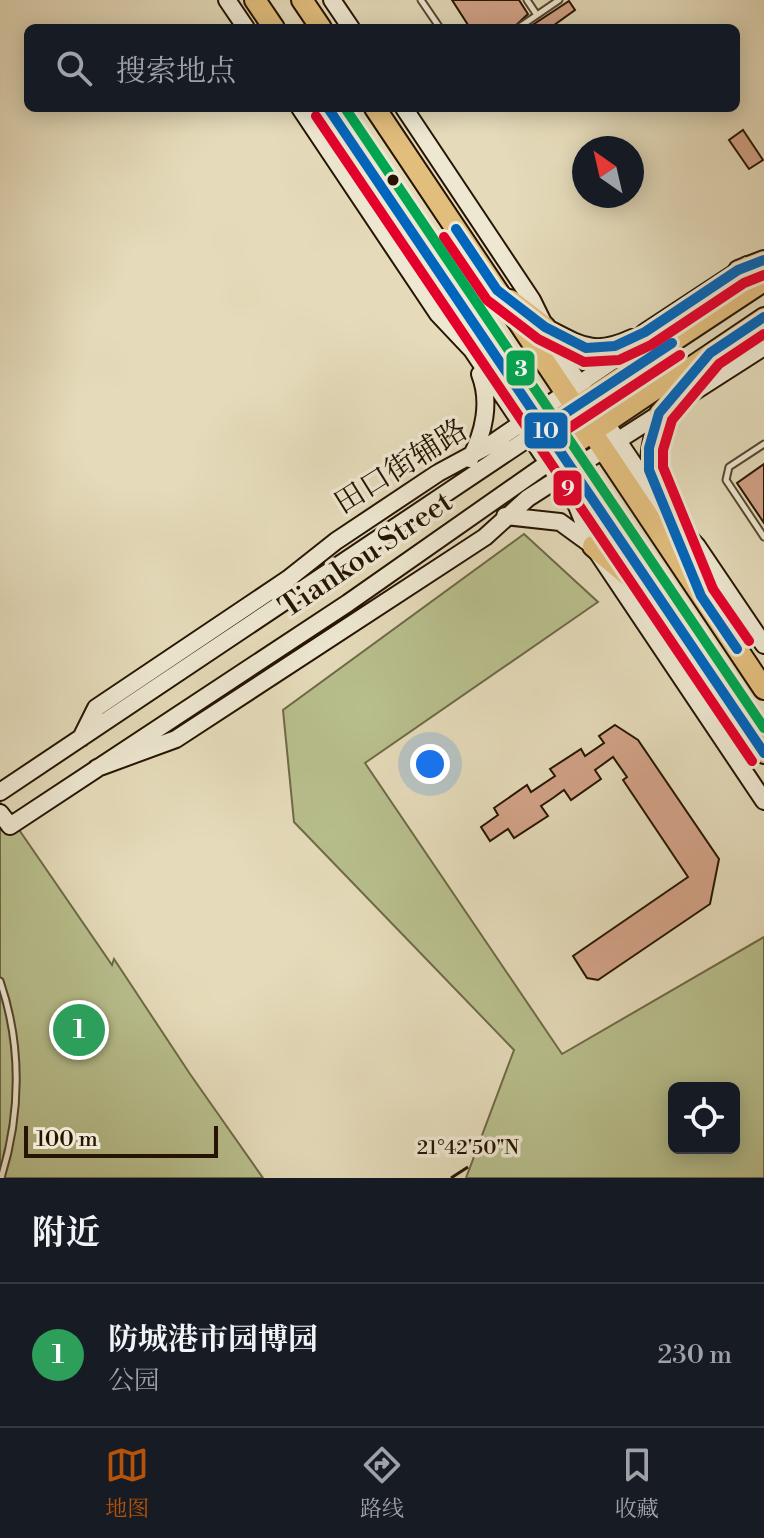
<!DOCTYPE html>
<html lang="zh">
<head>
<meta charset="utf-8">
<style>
  :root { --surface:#171b24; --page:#242831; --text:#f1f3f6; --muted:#9ea1a6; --line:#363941; --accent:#b45309 }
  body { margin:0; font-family:"Libre Bodoni","Noto Serif SC",serif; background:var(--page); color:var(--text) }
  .controls { position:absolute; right:24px; bottom:24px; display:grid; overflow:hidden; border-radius:12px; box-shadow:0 4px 20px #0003 }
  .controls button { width:72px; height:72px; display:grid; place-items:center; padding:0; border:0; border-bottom:2px solid var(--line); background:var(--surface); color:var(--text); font:40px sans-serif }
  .compass { position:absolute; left:572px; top:136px; width:72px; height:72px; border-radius:50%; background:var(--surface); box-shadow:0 4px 20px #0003; rotate:326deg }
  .scale { position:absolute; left:24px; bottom:20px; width:194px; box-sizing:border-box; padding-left:8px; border:4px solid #251401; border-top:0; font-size:22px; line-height:28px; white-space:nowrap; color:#251401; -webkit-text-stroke:6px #eee8d2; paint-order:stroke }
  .you { position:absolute; left:430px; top:764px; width:28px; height:28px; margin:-20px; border:6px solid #fff; border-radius:50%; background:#1a73e8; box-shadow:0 0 0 12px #1a73e833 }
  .badge { display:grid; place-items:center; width:52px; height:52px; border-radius:50%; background:var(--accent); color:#fff; font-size:26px; font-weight:700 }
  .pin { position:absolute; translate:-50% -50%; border:4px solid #fff; box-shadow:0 2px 8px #0006 }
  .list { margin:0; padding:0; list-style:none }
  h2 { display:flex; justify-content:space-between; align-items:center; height:104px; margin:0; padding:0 32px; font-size:34px }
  h2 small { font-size:26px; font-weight:400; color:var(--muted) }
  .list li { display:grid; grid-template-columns:52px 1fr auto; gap:24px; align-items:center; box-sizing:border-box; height:144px; padding:0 32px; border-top:2px solid var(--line) }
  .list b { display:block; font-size:30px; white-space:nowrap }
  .list p { margin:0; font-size:26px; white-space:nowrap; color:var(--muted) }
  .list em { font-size:26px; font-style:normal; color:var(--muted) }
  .icon { flex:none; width:44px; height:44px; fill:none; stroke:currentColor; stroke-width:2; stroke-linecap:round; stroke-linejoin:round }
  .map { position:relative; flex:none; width:764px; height:1178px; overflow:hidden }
  .search { position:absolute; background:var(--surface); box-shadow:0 4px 20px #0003; left:24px; right:24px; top:24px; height:88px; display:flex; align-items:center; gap:20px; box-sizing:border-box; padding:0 28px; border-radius:12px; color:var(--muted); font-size:30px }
  .sheet { height:248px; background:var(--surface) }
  nav { display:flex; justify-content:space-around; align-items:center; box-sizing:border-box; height:112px; border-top:2px solid var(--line); background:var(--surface); font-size:22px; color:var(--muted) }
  nav a { display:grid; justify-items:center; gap:4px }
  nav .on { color:var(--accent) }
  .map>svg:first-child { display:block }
  .green { fill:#b8bf8d; stroke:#6e6a47; stroke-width:2; fill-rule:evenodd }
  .building { fill:#d3a388; stroke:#251401; stroke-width:2 }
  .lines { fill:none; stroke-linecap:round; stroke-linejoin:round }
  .lane-casing { stroke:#55462f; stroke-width:9 }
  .secondary-casing { stroke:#251401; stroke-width:20 }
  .primary-casing { stroke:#251401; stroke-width:22 }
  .highway-casing { stroke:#251401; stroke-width:24 }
  .lane { stroke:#eee8d2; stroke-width:5 }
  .secondary { stroke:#eee8d2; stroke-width:16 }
  .primary { stroke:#e2be7d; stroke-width:18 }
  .highway { stroke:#e2be7d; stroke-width:20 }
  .bus-1-casing { stroke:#eee8d2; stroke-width:16 }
  .bus-2-casing { stroke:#eee8d2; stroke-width:16 }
  .bus-3-casing { stroke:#eee8d2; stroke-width:16 }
  .bus-1 { stroke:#0065bd; stroke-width:10 }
  .bus-2 { stroke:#e4002b; stroke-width:10 }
  .bus-3 { stroke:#00a651; stroke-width:10 }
  .ticks { fill:none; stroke:#251401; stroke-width:3 }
  .bus-dot { fill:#251401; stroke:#eee8d2; stroke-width:3 }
  .labels { text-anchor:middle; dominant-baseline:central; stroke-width:7; stroke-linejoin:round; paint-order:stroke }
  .street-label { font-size:30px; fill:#251401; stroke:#eee8d2 }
  .ticks-label { font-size:20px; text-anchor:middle; fill:#251401; stroke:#eee8d2; stroke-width:7; stroke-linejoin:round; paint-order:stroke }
  .line-badge { stroke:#eee8d2; stroke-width:3 }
  .badge-label { font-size:22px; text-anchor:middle; font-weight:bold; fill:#fff }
</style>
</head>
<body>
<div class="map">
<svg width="764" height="1178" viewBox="0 0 764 1178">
  <rect width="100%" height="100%" fill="#e5dbba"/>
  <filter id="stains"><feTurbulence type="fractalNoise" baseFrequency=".0025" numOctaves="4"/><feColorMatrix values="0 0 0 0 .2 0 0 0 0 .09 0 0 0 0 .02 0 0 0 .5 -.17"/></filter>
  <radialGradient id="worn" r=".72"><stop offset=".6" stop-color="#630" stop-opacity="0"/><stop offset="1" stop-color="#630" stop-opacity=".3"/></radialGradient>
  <path class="green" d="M524,534L598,602L365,763L562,1054L764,937V1178H466L514,1050L294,822L283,710ZM674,1088H734V1148H674Z
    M0,802L112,965L114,959L190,1074L263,1178H0Z"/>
  <path class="building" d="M452,0H519L528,14L513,28H470Z
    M569,1L575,10L550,28H528Z
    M743,130L763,160L749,169L729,140Z
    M764,464V523L737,483Z
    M615,725L638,740L719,859L710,904L598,980L587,978L573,956L688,877L623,780L627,777L613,757L595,770L601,779L571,800L564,790L553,798L541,806L548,816L514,838L508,829L490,841L481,827L498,815L494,808L527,785L531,792L555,776L550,769L581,749L585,756L604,743L599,736Z"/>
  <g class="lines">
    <g class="lane-casing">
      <path id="lane" d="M421,0L440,28
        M527,0L537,15
        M518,28L559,0
        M764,444L729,467L726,480L764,537
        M0,981C22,1045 21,1114 1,1178"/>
    </g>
    <g class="secondary-casing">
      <path id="secondary" d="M227,0L246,28
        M332,0L351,28
        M300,108L438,314L472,350L577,506L593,546L764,801
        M404,108L532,300L556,349L668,515L697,546L764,645
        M545,327C581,345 593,356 632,338
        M470,459C484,433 491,402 480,374
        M655,484C644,459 652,439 659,413
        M505,516L560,522L593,546
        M81,738L96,708L288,579L336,541L438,473L488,446L620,356L645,332L747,265
        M97,768L176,739L485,537L528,498L764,347
        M0,792L539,431
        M0,813L10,826L348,603L555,458"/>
    </g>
    <g class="primary-casing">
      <path id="primary" d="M738,270L764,260
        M659,413L696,371
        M543,428L764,282
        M561,454L764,317"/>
    </g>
    <g class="highway-casing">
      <path id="highway" d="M255,0L274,28
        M302,0L321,28
        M328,108L764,753
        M375,108L764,689
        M510,300L545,327
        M668,515L685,556
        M593,546L645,590"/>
    </g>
    <use href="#lane" class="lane"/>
    <use href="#secondary" class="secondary"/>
    <use href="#primary" class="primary"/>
    <use href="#highway" class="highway"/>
    <g class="bus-1-casing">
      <path id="bus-1" d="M328,108L764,753
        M456,229L497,290L545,327L586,348L615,346L645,332L738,270L764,260
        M543,428L672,343
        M737,649L701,596L649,470V448L659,413L710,353L764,317"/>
    </g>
    <g class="bus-2-casing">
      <path id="bus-2" d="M316,116L752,761
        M444,237L487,300L538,339L584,362L619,360L651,345L744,283L764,275
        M551,440L680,355
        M749,641L713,589L663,467V450L672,420L719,364L764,334"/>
    </g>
    <g class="bus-3-casing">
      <path id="bus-3" d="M345,108L764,728"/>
    </g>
    <use href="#bus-1" class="bus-1"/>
    <use href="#bus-2" class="bus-2"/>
    <use href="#bus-3" class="bus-3"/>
  </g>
  <path class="ticks" d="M451,1178L468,1167"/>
  <circle class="bus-dot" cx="393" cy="180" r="7"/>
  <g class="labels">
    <g class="street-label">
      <text transform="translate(401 467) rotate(-32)">田口街辅路</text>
      <text transform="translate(366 555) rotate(-34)">Tiankou Street</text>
    </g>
  </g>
  <g class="ticks-label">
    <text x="468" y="1154">21°42'50"N</text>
  </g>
  <g class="line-badge">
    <rect x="505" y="349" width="31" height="38" rx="8" fill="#00a651"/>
    <rect x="523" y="411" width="46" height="39" rx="8" fill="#0065bd"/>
    <rect x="552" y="469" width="31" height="38" rx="8" fill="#e4002b"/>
  </g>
  <g class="badge-label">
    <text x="521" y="376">3</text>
    <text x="546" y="438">10</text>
    <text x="568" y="496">9</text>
  </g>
  <rect width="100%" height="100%" filter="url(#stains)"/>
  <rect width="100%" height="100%" fill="url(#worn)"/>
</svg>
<div class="controls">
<button><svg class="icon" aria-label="locate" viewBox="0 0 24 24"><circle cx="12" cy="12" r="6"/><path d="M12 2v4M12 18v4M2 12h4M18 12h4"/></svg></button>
</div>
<svg class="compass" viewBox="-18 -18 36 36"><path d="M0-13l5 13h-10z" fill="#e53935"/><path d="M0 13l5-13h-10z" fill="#9ea1a6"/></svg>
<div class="scale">100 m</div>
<div class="you"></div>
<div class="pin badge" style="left:79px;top:1030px;background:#2e9e5b">1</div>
<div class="search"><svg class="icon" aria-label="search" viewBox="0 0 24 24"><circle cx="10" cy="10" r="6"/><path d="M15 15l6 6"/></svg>搜索地点</div>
</div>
<section class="sheet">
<h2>附近<small></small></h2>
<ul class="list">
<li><span class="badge" style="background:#2e9e5b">1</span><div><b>防城港市园博园</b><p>公园</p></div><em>230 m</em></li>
</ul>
</section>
<nav>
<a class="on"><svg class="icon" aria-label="map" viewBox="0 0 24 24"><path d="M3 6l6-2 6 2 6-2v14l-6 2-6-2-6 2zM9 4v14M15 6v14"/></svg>地图</a>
<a><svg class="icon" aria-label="directions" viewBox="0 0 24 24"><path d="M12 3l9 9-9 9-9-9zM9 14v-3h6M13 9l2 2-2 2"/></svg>路线</a>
<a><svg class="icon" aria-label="saved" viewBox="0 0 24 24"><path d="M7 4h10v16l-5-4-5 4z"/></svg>收藏</a>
</nav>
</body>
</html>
